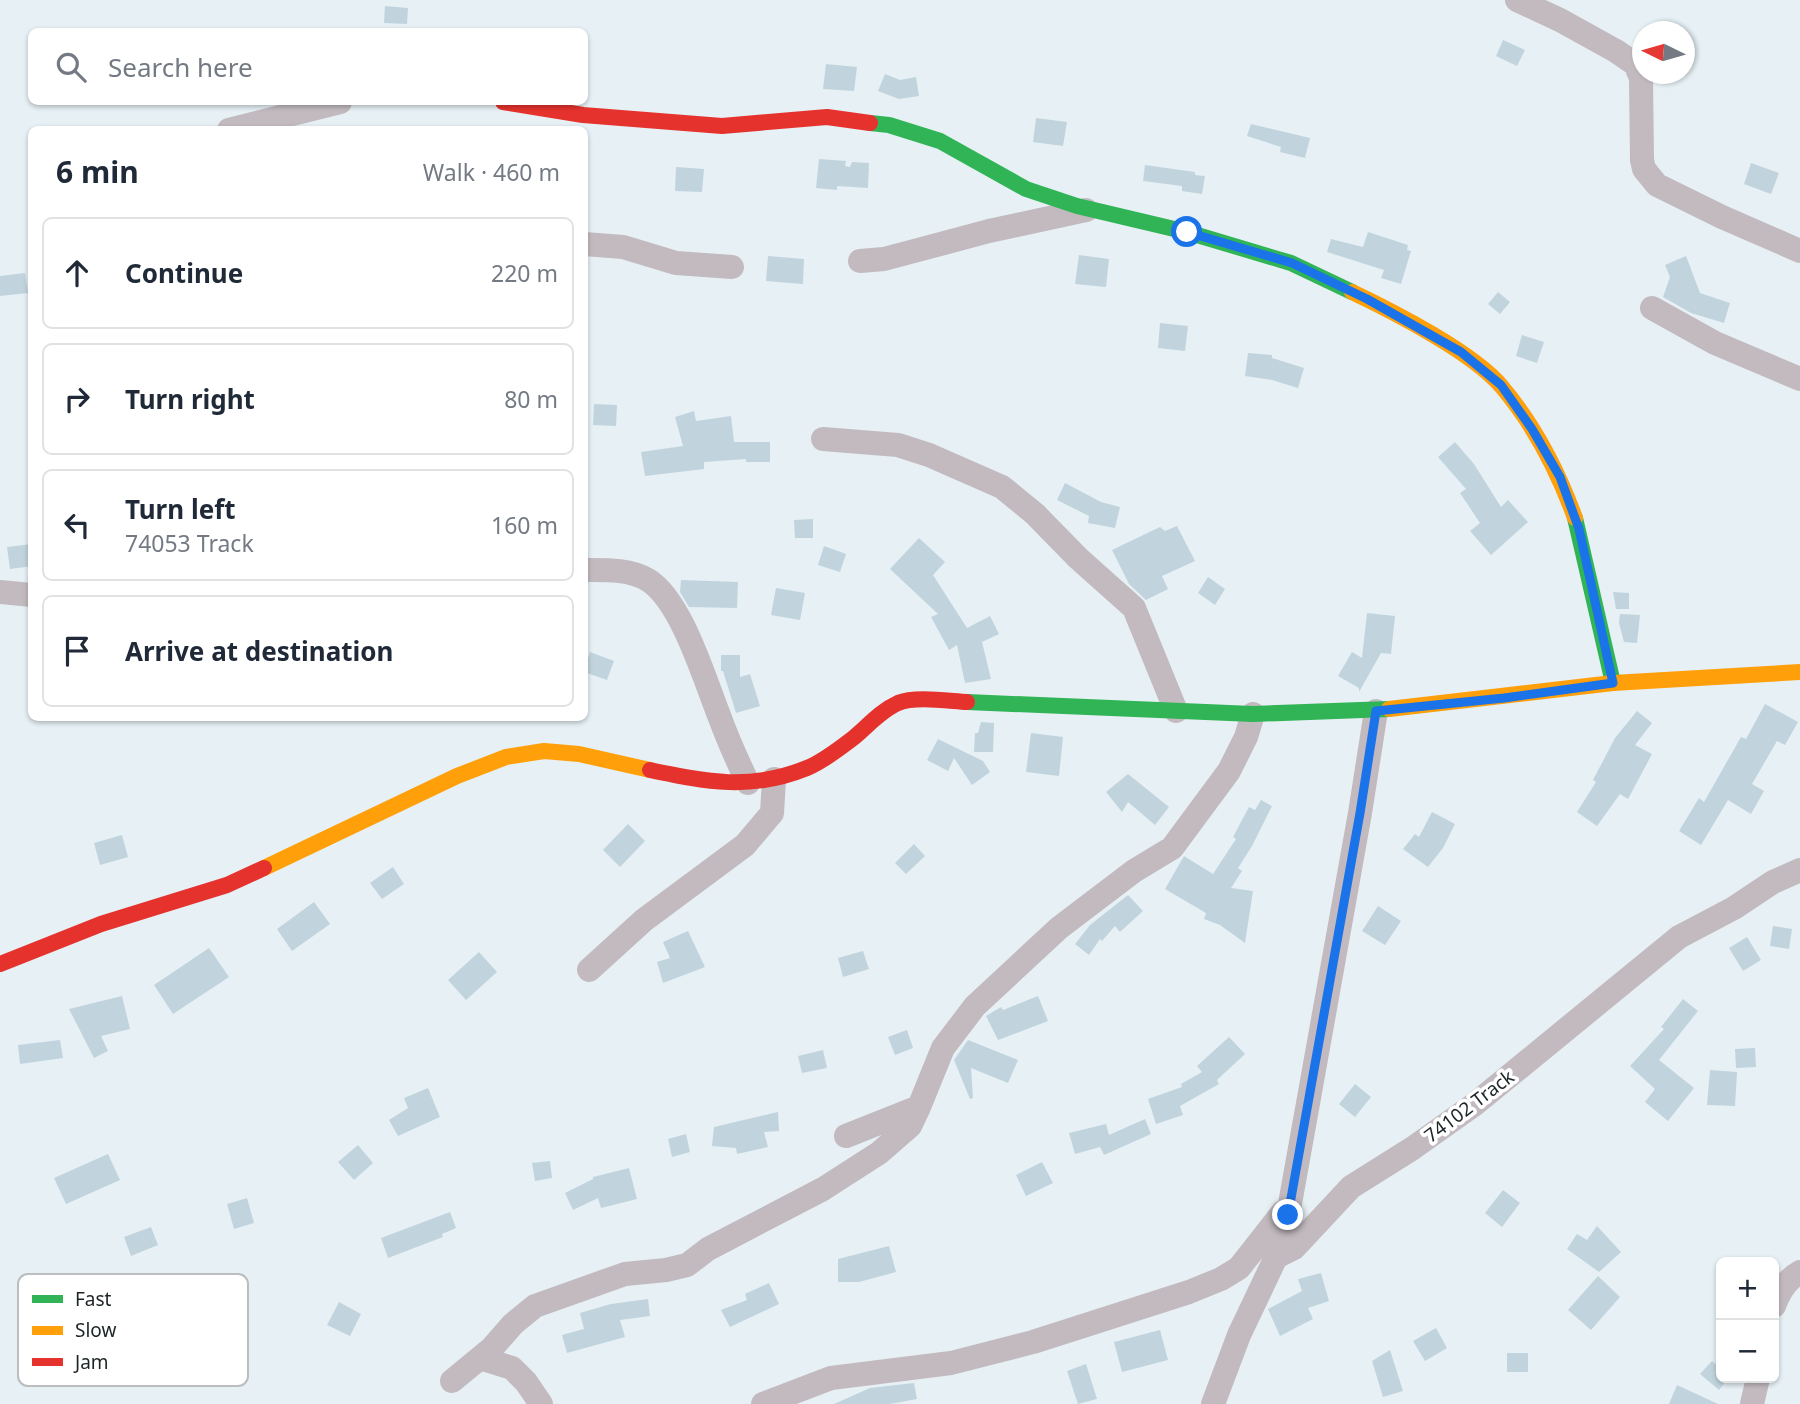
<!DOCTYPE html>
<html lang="en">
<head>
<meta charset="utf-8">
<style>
  :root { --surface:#fff; --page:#f2f2f3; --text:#1f2937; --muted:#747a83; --line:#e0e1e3 }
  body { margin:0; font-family:"Noto Sans",sans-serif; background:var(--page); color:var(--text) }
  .controls { position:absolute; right:21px; bottom:21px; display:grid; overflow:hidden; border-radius:10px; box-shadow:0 2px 5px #0004 }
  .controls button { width:63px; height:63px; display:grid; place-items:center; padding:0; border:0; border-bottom:2px solid var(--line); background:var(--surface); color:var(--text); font:35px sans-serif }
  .compass { position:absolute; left:1632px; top:21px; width:63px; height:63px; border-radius:50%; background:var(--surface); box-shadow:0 2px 5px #0004; rotate:275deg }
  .stop { position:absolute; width:21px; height:21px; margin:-16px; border:5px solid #1a73e8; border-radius:50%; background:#fff }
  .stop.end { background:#1a73e8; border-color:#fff; box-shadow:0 2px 7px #0008 }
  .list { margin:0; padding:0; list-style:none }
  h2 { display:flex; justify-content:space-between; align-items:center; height:91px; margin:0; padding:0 28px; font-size:30px }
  h2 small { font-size:23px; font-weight:400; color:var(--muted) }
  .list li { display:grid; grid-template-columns:46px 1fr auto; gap:21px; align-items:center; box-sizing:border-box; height:112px; margin:0 14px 14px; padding:0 14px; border:2px solid var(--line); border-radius:10px }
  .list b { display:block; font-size:26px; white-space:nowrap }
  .list p { margin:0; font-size:23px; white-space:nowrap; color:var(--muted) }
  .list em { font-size:23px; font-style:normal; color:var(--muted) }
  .icon { flex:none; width:38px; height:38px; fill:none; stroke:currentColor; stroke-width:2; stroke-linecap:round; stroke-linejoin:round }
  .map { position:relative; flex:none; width:1800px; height:1404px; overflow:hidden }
  .search { position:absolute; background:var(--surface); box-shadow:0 2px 5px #0004; left:28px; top:28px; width:560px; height:77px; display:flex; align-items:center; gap:18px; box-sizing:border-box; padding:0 24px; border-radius:10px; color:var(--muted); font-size:26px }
  .panel { position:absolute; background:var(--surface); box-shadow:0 2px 5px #0004; left:28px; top:126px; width:560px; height:595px; border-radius:10px }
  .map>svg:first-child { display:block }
  .building { fill:#c1d4dd }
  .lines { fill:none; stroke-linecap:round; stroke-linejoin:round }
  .street { stroke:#c2babf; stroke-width:24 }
  .fast { stroke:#30b455; stroke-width:16 }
  .slow { stroke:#ff9f0a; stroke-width:16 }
  .jam { stroke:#e5322d; stroke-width:16 }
  .route { stroke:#1a73e8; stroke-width:9 }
  .labels { text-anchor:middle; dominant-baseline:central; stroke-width:7; stroke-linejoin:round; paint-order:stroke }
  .street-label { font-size:19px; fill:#1d2426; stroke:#fff }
  .key { fill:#fff; stroke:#bbbdbe; stroke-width:2 }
  .key-label { font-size:19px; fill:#1d2426 }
</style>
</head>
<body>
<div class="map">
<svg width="1800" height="1404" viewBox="0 0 1800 1404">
  <rect width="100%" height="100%" fill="#e6f0f5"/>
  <path class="building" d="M385,6L408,8L407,24L384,23Z
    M1503,40L1525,50L1517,66L1496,56Z
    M826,64L857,67L854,91L823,89Z
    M885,74L900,80L916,77L919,96L899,99L878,91Z
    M1036,118L1067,122L1063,146L1033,142Z
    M1251,124L1310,138L1305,158L1280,152L1281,147L1247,136Z
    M819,159L846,161L845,166L850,167L852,162L869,163L868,188L837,186V190L816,188Z
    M1751,163L1779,173L1771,194L1744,184Z
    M1145,165L1195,172V175L1205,176L1202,194L1182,191V186L1143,181Z
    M676,167L704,169L702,192L675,191Z
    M1368,232L1408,245L1407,250L1411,251L1401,284L1381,278L1384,270L1327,252L1331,239L1363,247Z
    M1079,255L1109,259L1106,287L1075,284Z
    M768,256L804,259L803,284L766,281Z
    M1686,256L1700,293L1730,303L1724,323L1691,313L1663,297L1670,277L1665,265Z
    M25,273L28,293L0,296V276Z
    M1498,292L1510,302L1500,314L1488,304Z
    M1160,323L1188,326L1185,351L1158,348Z
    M1522,335L1544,342L1537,363L1516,356Z
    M1248,353L1272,355V358L1304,368L1298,388L1272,380L1245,376Z
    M594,404L617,405L616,426L593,425Z
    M694,411L696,421L731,416L734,442H770V462H746V459L704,462V469L645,476L641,452L683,446L675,417Z
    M1455,442L1474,464L1501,507L1508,500L1528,522L1491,555L1470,531L1480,523L1460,493L1466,489L1438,457Z
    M1065,483L1101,502L1120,507L1115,528L1088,523L1089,516L1057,500Z
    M813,519V538H795L794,520Z
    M1177,526L1195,561L1162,576L1168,589L1146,600L1129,584L1112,550L1160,527L1165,531Z
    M919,538L945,562L933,575L967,628L990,616L999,634L982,642L991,679L965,683L957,645L949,650L931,617L938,614L890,569Z
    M32,544V566L10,569L7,547Z
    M824,546L846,554L840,572L818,565Z
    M1208,577L1225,589L1215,605L1198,593Z
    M681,580L738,582L737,608L689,607L680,592Z
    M776,588L805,593L800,620L771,615Z
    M1613,592L1629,593V609H1616Z
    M1367,613L1395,616L1391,654L1381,653L1359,692V688L1338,676L1352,652L1362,658Z
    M1620,614L1640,615L1637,643L1624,642L1619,623Z
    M590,652L614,661L607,680L584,672Z
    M721,655H740V677L750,674L760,706L736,713L723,671H721Z
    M1765,704L1798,722L1785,745L1777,741L1752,784L1764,791L1751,814L1728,800L1701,845L1679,831L1699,798L1704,802L1741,737L1746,739Z
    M1637,711L1652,723L1635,745L1652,754L1628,799L1620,794L1597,826L1577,812L1596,782L1593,780L1615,738Z
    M981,722L994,723L993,752H974L975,733H978Z
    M1031,733L1063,737L1059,776L1026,772Z
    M938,739L983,761L990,772L972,785L954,758L948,771L927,760Z
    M1128,774L1169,807L1155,825L1128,802L1122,812L1106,792Z
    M1261,800L1272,806L1252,846L1238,868L1242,871L1231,888L1253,891L1245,943L1220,925L1204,919L1206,913L1165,889L1184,856L1213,874L1236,839L1233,837L1249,807L1255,810Z
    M1432,812L1455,824L1443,848L1428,867L1403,849L1415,834L1419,837Z
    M628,824L645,841L620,867L603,850Z
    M122,835L128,857L100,865L94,843Z
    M914,844L925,856L906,874L895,863Z
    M393,867L404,884L382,899L370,883Z
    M1128,895L1143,911L1120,932L1115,926L1102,941L1100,939L1089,955L1075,944L1090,925Z
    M314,902L330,924L292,951L277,929Z
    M1378,906L1401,921L1385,945L1362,931Z
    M1773,926L1792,929L1789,949L1770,946Z
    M688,931L705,967L663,983L657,962L670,958L663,942Z
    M1747,937L1761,960L1743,971L1729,948Z
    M209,948L229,977L173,1014L154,985Z
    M863,951L869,969L843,977L838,958Z
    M479,952L497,972L466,1000L448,980Z
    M122,996L130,1029L101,1036L108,1051L94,1058L69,1009Z
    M1038,996L1048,1021L998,1040L986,1016L1001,1007L1003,1010Z
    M1683,999L1698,1011L1659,1060L1694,1088L1668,1121L1645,1102L1655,1089L1630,1066L1664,1029L1661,1027Z
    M907,1030L913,1048L895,1055L888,1037Z
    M1229,1037L1245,1054L1217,1080L1219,1084L1180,1106L1183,1115L1156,1124L1148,1099L1182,1087L1181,1084L1202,1072L1197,1066Z
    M60,1040L63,1058L20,1064L18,1045Z
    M968,1040L1018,1060L1008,1083L971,1068L973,1098L970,1099L954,1060Z
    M1755,1048L1756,1067L1736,1068L1735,1049Z
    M823,1050L827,1068L802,1073L798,1056Z
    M1710,1070L1737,1072L1735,1106L1707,1105Z
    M1355,1084L1371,1097L1355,1117L1339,1104Z
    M428,1088L440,1117L398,1136L389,1120L408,1108L404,1098Z
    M778,1112L779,1131L764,1132L768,1147L737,1154L736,1148L712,1146L714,1127Z
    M1145,1119L1151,1134L1104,1155L1100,1147L1075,1154L1069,1133L1106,1124L1109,1135Z
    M686,1134L690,1152L672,1157L668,1139Z
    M358,1145L373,1163L354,1180L338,1162Z
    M108,1154L120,1180L66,1204L54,1178Z
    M550,1161L552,1178L535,1181L532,1163Z
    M1042,1162L1053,1183L1026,1196L1016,1175Z
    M629,1168L637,1199L601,1208L598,1198L573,1210L565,1193L593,1179V1177Z
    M1503,1190L1520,1203L1502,1227L1485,1213Z
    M247,1198L254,1223L234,1229L227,1204Z
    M450,1212L456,1228L442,1234L443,1237L388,1258L381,1238Z
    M1597,1226L1621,1252L1599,1272L1567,1249L1577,1234L1587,1240Z
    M151,1227L158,1245L131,1256L124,1237Z
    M889,1246L896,1272L859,1282H838V1259Z
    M1321,1273L1329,1301L1308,1308L1313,1319L1280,1336L1268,1309L1302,1291L1298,1279Z
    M1598,1276L1620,1297L1591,1330L1568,1310Z
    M769,1283L779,1304L730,1327L721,1310L747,1300L745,1294Z
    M648,1299L650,1316L620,1320L625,1337L567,1353L562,1335L584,1329L580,1313L611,1304Z
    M339,1302L361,1314L350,1336L327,1325Z
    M1436,1328L1447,1348L1425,1361L1413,1341Z
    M1160,1330L1168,1360L1122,1372L1114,1342Z
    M1390,1350L1403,1391L1383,1397L1372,1361Z
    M1507,1353H1528V1372H1507Z
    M1712,1361L1721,1369V1378H1729L1719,1390L1700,1374Z
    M1086,1364L1097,1399L1078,1404L1067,1371Z
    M914,1383L917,1399L890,1404H834L870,1388Z
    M1677,1385L1718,1404H1669Z"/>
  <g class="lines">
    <path class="street" d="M1517,0L1560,20L1616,51L1635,64L1641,78L1642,160L1644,169L1657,185L1722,217L1800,251
      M229,130L340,102
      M584,244L623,247L676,263L732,267
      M860,261L884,259L989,231L1086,210
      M1652,308L1715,343L1800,379
      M823,439L898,445L929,455L1002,487L1035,514L1078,558L1134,608L1176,711
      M584,570C605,570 630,569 648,580C682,601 705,681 720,718C728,740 738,762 748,783
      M0,592L32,595
      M589,970L644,920L745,845L772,813L774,779
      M846,1136L919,1107L943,1048L975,1006L1059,928L1134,871L1172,848L1229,771L1246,737L1253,714
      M1276,1257L1294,1248L1351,1187L1413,1148L1475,1104L1679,937L1734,908L1773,882L1800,870
      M1774,1306C1779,1292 1787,1279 1800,1272
      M480,1358L512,1368L526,1382L541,1404
      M452,1381L492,1348L513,1324L535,1306L625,1274L666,1270L687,1265L708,1249L823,1189L879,1153L910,1126L919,1107
      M763,1404L831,1378L951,1363L1033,1342L1189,1292L1221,1279L1239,1268L1283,1212
      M1213,1404L1239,1335L1276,1257L1288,1215L1360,813L1376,711
      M1752,1404L1758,1378"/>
    <path class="fast" d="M870,123L889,125L940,141L1026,189L1077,206L1187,232L1291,263L1352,292
      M1575,518L1613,683
      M967,702L1253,714L1389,709"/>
    <path class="slow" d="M1352,292C1394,312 1474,353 1502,387C1534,425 1558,471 1575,518
      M1389,709L1613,683L1800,672
      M264,868L457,776L506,757L544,751L579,754L650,770"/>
    <path class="jam" d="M503,102L583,115L722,126L827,117L870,123
      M650,770C707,782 750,791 807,768C822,762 839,749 852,739C867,727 880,711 898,703C915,696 948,701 967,702
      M0,964L101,924L227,885L264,868"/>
  </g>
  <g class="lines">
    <path class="route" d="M1187,232L1292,263L1367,299L1461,352L1501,385L1532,429L1560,477L1579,529L1613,683L1504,698L1376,711L1360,813L1288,1215"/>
  </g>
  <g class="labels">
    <g class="street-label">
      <text transform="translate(1469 1106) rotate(-37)">74102 Track</text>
    </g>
  </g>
  <rect x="18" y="1274" width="230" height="112" rx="10" class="key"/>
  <rect x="32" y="1295" width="31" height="8" fill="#30b455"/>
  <rect x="32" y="1326" width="31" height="9" fill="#ff9f0a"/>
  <rect x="32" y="1358" width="31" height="8" fill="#e5322d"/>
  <g class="key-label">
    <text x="75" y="1306">Fast</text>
    <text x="75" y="1337">Slow</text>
    <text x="75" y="1369">Jam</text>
  </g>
</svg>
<div class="controls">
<button>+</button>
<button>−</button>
</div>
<svg class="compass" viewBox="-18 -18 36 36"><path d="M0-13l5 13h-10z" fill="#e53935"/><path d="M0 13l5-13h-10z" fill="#747a83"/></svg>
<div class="stop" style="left:1187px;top:232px"></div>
<div class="stop end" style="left:1288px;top:1215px"></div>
<div class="search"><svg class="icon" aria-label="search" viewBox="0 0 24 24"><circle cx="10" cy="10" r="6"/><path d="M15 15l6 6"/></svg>Search here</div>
<section class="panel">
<h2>6 min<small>Walk · 460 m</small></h2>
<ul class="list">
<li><svg class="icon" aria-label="ahead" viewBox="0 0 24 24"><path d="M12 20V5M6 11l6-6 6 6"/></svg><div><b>Continue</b></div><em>220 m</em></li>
<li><svg class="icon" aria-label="right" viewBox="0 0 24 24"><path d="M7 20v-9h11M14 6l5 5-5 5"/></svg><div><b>Turn right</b></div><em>80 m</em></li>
<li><svg class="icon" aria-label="left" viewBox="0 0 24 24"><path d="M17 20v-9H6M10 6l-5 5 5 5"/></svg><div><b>Turn left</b><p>74053 Track</p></div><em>160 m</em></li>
<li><svg class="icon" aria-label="arrive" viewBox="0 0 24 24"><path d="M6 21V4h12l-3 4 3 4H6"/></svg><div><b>Arrive at destination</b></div></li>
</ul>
</section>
</div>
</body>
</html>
